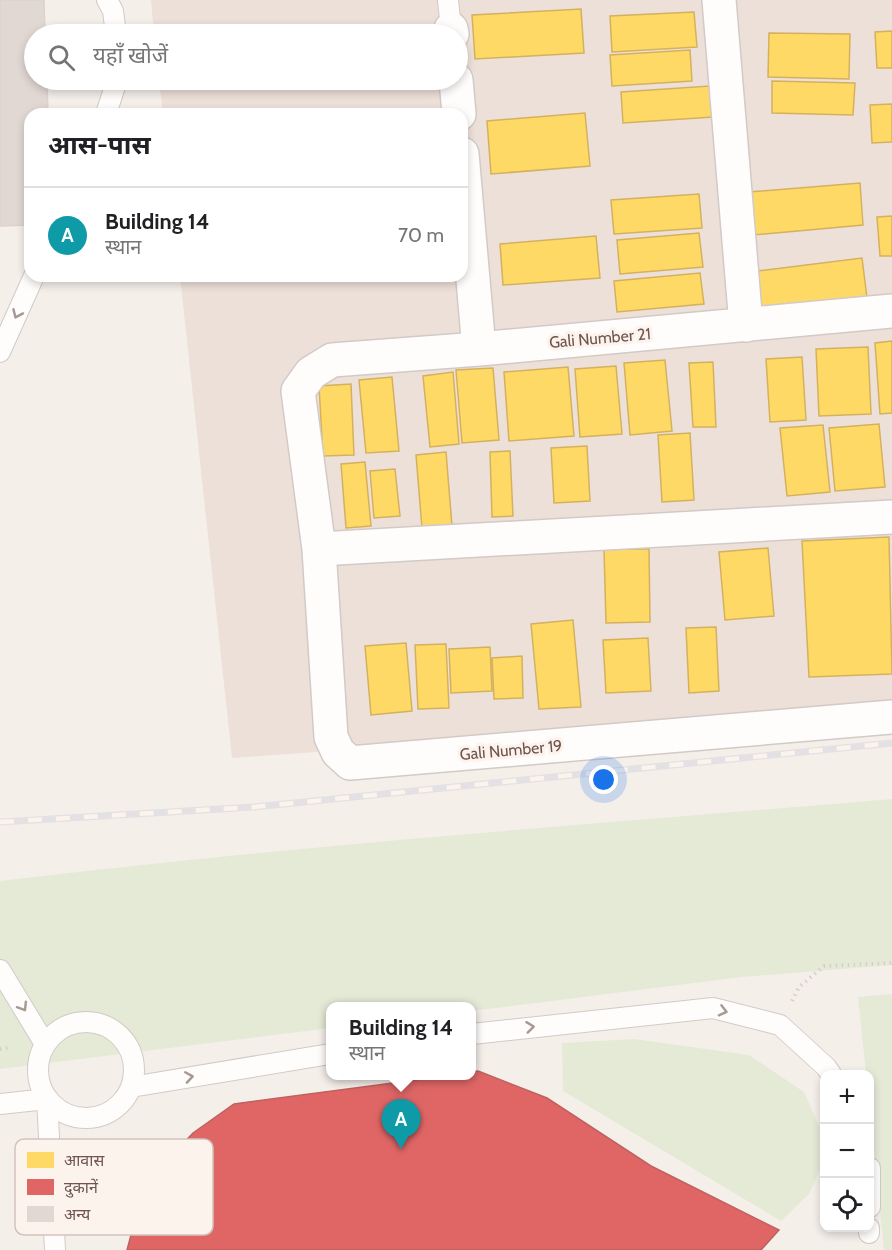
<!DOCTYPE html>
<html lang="hi">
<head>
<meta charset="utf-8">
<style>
  :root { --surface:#fff; --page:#f6f6f6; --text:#202124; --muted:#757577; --line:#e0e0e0; --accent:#0b8043 }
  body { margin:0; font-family:Cabin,"Noto Sans Devanagari",sans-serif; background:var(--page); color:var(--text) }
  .controls { position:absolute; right:18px; bottom:18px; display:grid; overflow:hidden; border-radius:12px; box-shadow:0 3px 9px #0003 }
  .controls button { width:54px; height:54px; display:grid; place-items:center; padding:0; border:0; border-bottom:2px solid var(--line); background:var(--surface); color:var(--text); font:30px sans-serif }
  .you { position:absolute; left:604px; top:780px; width:21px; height:21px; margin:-15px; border:4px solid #fff; border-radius:50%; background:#1a73e8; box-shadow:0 0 0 9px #1a73e833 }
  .badge { display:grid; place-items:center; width:39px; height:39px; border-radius:50%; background:var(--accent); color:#fff; font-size:20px; font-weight:700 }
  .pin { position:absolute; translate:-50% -50px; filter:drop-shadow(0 2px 3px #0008) }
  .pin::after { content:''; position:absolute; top:32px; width:21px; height:18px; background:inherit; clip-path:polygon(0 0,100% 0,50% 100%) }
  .popup { position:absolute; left:326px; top:1002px; width:150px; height:78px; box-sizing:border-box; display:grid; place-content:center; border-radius:12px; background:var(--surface); filter:drop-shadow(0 2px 4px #0005); font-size:20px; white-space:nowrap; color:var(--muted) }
  .popup b { font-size:22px; color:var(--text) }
  .popup::after { content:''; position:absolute; left:50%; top:100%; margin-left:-12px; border:12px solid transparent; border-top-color:var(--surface) }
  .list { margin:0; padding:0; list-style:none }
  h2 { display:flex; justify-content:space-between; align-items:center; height:78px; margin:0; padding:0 24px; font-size:26px }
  h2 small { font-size:20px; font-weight:400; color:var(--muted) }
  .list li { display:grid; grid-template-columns:39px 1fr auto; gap:18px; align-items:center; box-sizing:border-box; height:96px; padding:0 24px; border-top:2px solid var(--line) }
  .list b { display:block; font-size:22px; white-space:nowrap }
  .list p { margin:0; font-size:20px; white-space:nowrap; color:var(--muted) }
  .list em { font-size:20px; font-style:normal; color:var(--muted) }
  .icon { flex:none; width:33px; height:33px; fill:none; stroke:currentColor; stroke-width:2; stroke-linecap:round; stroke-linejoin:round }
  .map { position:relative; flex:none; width:892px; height:1250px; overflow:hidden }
  .search { position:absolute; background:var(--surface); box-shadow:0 3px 9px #0003; left:24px; top:24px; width:444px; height:66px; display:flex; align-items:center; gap:15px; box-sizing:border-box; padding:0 21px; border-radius:33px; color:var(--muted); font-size:22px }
  .panel { position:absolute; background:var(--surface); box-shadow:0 3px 9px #0003; left:24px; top:108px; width:444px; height:174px; border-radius:18px }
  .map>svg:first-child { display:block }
  .residential { fill:#ede0d9 }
  .green { fill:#e5ead7 }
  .homes { fill:#ffd966; stroke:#d4b15f; stroke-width:1.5 }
  .shops { fill:#e06666; stroke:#be615f; stroke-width:1.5 }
  .building { fill:#e1d7d3; stroke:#ddd2cd; stroke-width:1.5 }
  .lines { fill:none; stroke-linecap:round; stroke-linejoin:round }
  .lane-casing { stroke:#d2cac6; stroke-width:22 }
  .street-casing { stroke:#d2cac6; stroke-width:36 }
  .path { stroke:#d6cecb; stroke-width:4; stroke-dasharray:1.5 4.5; stroke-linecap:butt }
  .lane { stroke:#fefdfc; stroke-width:20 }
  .street { stroke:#fefdfc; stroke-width:33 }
  .rail-casing { stroke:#e3e1e3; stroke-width:7 }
  .rail { stroke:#fcf3ec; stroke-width:4.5; stroke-dasharray:14; stroke-linecap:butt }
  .oneway { stroke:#a89894 }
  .labels { text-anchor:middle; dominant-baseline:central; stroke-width:6; stroke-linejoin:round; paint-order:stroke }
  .street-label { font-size:16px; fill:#6f544f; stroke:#fcf3ec }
  .key { fill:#fcf3ec; stroke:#d2c3bd; stroke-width:1.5 }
  .key-label { font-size:16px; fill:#6f544f }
</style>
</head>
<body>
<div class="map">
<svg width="892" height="1250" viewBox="0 0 892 1250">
  <rect width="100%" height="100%" fill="#f5efea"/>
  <path class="residential" d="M151,0H892V710L232,758L180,276H462V114H163L159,80H458V34H154Z"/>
  <path class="green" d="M892,799V965L742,977L472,1011V1006H330V1028L0,1069V881C296,845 595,824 892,799Z
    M892,994V1250H884L870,1110V1074H866L858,997Z
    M634,1039L749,1055L804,1092L824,1137V1161L809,1194L781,1221L563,1091L562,1043Z"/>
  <path class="homes" d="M581,9L584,53L475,59L472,15Z
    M694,12L697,47L612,52L610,16Z
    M892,31V68H877L875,32Z
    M769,33L850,34L849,79L768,77Z
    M690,50L692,81L612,86L610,55Z
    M772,81L855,83L853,115L772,113Z
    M710,86L713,117L623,123L621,92Z
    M892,104V142L872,143L870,105Z
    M585,113L590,166L491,174L487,121Z
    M860,183L863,225L753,235L749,192Z
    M699,194L702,228L614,234L611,200Z
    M892,216V256H880L877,217Z
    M699,233L703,267L620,274L617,240Z
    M596,236L600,278L503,285L500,244Z
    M862,258L867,298L762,310L757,271Z
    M700,273L704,304L617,312L614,281Z
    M892,341V413L880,414L875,343Z
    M868,347L871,414L819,416L816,349Z
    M802,357L806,420L770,422L766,359Z
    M665,360L672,431L630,435L624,363Z
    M713,362L716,427H693L689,363Z
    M616,366L622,434L580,437L575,369Z
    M568,367L574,436L509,441L504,372Z
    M493,368L499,440L462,443L456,370Z
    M453,372L459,444L430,447L423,376Z
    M392,377L399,451L366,453L359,380Z
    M351,384L354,455L323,456L319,386Z
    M879,424L885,487L835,491L829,428Z
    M823,425L830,492L787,496L780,428Z
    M690,433L694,500L662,502L658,435Z
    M587,446L590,501L554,503L551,448Z
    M510,451L513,516L492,517L490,452Z
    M446,452L452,526L422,528L416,455Z
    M365,462L371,526L346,528L341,464Z
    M395,469L400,516L374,518L370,471Z
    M889,537L892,674L809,677L802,541Z
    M768,548L774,616L725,620L719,552Z
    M604,549H649L650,622L606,623Z
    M573,620L581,707L539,709L531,624Z
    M716,627L719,691L689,693L686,628Z
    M648,638L651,691L606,693L603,640Z
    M406,643L412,711L371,715L365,646Z
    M446,644L449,708L418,709L415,645Z
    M490,647L492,691L451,693L449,649Z
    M522,656L523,698L494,699L492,658Z"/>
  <path class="shops" d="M478,1071L547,1098L651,1166L779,1230L761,1250H127L145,1183L193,1133L234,1104L446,1076H472V1072Z"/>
  <path class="building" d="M0,0H44L45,34H34V80H47L48,114H30V225L0,226Z"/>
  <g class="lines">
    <g class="lane-casing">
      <path id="lane" d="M107,0L113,11L116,34
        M448,0L451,29
        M106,114L117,80
        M0,352L34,276
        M0,970L45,1044
        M38 1070a48 48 0 1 1 96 0a48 48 0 1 1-96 0Z
        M472,1034L713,1008L780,1025L826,1067L831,1074
        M131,1087L330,1054
        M0,1104L47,1099L55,1250
        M870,1168V1207
        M869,1233V1228"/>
    </g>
    <g class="street-casing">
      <path id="street" d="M719,0L746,325
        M451,29L452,34
        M456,80L459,114
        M462,154L479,349
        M892,311L479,349L332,360L311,373L298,391L319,549L331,737L338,752L350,763L892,717
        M319,549L892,517"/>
    </g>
    <path class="path" d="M792,1001L799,987L824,966L892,963
      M0,1049L12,1047"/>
    <use href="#lane" class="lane"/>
    <use href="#street" class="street"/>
    <g class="rail-casing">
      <path id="rail" d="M0,822L254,807L892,743"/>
    </g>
    <use href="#rail" class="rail"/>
  </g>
  <defs><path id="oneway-chevron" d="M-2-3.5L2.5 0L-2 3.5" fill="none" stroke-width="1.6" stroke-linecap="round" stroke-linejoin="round" transform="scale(1.5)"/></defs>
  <g class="oneway">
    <use href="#oneway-chevron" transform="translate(17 314) rotate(114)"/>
    <use href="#oneway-chevron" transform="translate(23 1007) rotate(58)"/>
    <use href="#oneway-chevron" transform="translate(723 1011) rotate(14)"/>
    <use href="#oneway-chevron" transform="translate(530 1027) rotate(-7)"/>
    <use href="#oneway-chevron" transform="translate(189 1077) rotate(-9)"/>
  </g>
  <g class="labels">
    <g class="street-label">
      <text transform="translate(600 338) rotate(-5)">Gali Number 21</text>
      <text transform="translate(511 750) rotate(-5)">Gali Number 19</text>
    </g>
  </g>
  <rect x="15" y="1139" width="198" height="96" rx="9" class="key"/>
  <rect x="27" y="1152" width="27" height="16" fill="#ffd966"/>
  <rect x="27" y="1179" width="27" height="16" fill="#e06666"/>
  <rect x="27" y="1206" width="27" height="16" fill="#e1d7d3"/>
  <g class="key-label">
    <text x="64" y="1166">आवास</text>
    <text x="64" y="1193">दुकानें</text>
    <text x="64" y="1220">अन्य</text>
  </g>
</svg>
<div class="controls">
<button>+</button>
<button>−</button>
<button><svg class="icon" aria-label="locate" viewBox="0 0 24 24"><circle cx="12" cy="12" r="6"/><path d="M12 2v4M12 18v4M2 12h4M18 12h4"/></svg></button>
</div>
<div class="you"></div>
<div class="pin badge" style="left:401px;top:1149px;background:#0f9aa8">A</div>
<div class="popup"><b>Building 14</b>स्थान</div>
<div class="search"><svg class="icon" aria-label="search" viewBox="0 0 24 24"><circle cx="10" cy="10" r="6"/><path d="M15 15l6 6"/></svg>यहाँ खोजें</div>
<section class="panel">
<h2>आस-पास<small></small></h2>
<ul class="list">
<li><span class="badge" style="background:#0f9aa8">A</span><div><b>Building 14</b><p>स्थान</p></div><em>70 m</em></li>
</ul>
</section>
</div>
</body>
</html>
